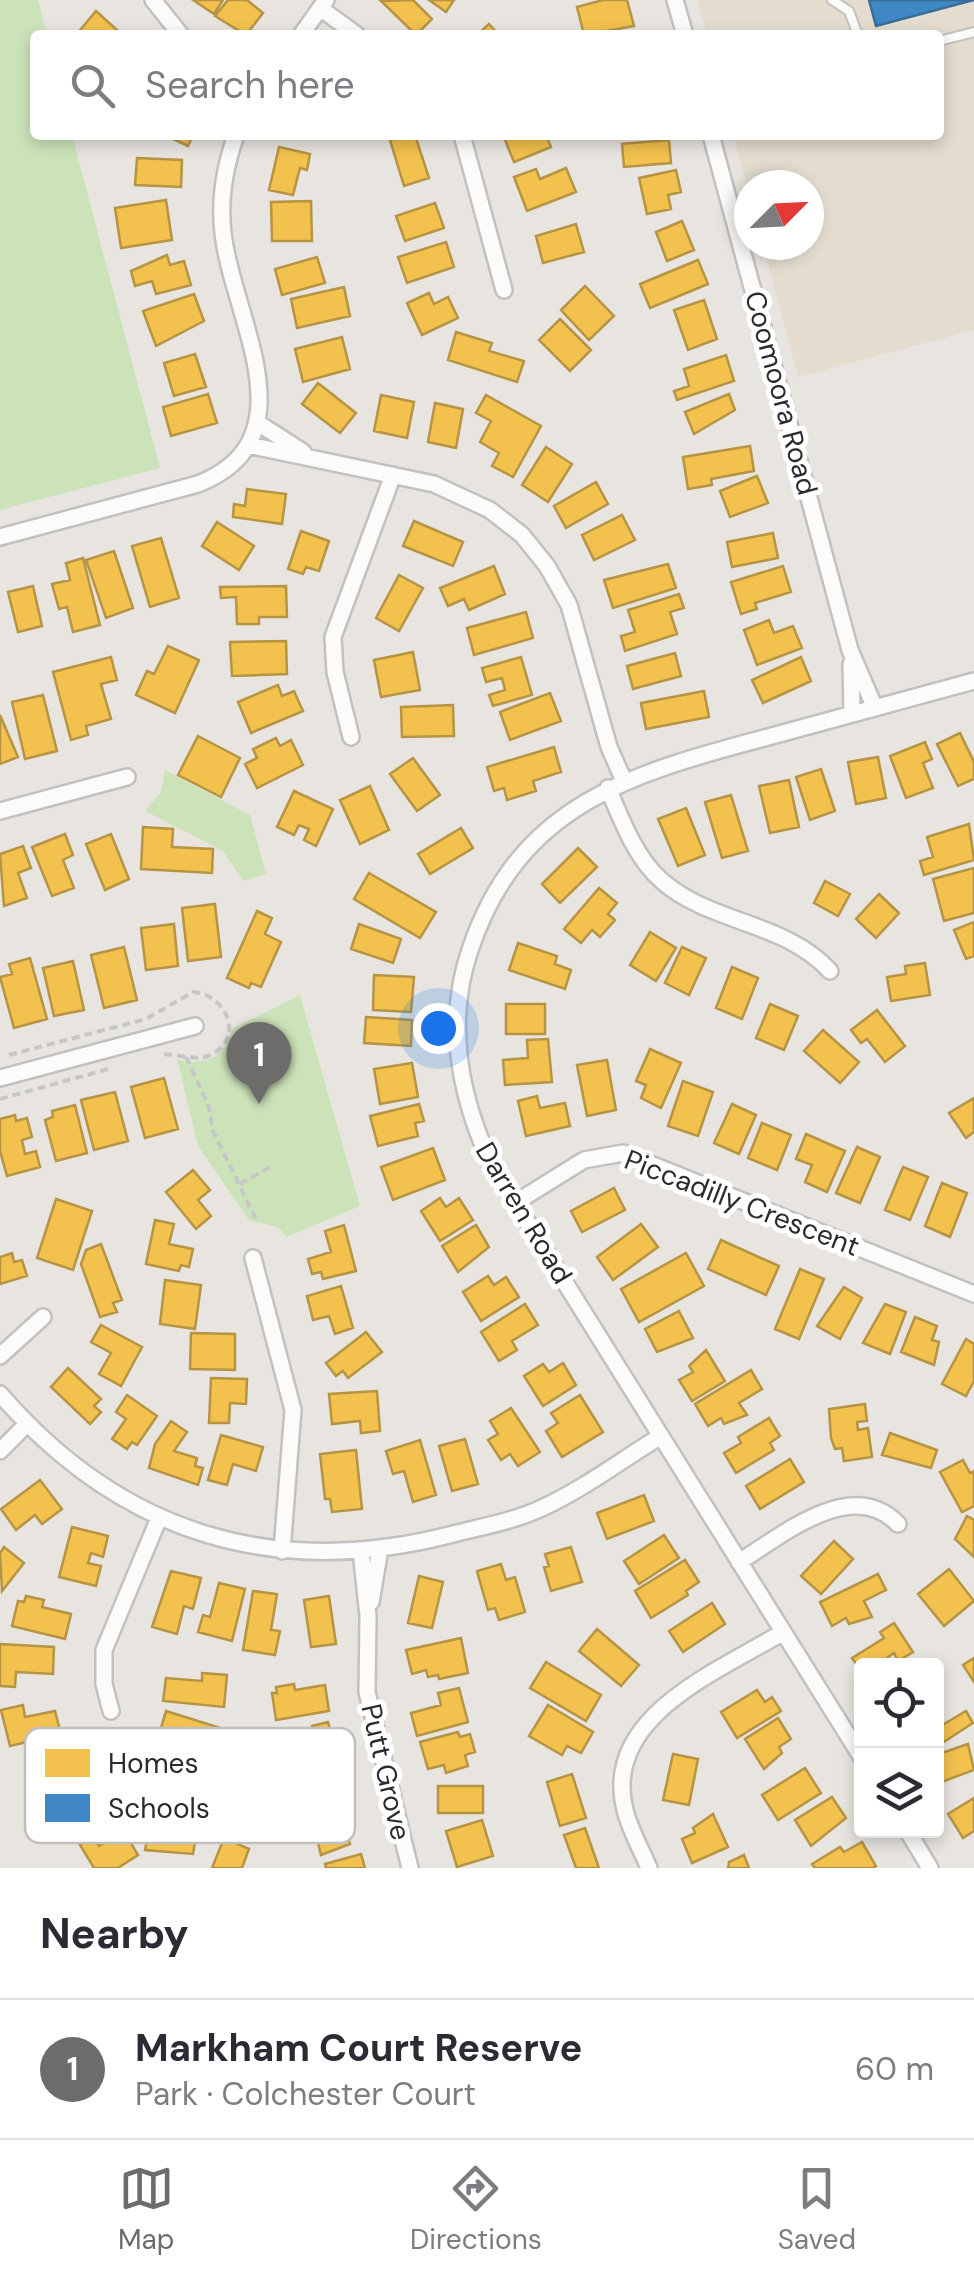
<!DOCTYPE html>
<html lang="en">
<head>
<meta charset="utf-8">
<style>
  :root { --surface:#fff; --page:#f7f7f7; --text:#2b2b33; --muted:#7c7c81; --line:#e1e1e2; --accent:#6d6c6a }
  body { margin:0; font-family:"DM Sans",sans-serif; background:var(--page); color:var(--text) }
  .controls { position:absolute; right:30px; bottom:30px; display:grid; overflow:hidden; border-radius:10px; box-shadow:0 5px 15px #0003 }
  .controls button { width:90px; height:90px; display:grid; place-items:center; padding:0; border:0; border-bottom:2px solid var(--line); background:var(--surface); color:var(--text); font:50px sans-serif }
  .compass { position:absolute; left:734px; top:170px; width:90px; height:90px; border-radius:50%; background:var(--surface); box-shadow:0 5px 15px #0003; rotate:66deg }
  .you { position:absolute; left:438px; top:1028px; width:35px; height:35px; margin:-25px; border:8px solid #fff; border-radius:50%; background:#1a73e8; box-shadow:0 0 0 15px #1a73e833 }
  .badge { display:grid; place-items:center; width:65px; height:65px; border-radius:50%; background:var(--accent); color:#fff; font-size:32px; font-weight:700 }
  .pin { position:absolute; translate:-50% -82px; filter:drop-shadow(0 2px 5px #0008) }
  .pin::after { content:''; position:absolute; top:52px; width:35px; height:30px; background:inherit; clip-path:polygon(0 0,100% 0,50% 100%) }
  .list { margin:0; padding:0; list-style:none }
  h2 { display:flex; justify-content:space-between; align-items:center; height:130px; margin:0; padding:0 40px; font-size:42px }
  h2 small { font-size:32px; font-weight:400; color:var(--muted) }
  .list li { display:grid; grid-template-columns:65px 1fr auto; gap:30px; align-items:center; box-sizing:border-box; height:140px; padding:0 40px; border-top:2px solid var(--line) }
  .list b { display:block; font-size:38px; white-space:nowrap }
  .list p { margin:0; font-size:32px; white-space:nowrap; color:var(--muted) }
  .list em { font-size:32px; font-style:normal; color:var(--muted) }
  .icon { flex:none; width:55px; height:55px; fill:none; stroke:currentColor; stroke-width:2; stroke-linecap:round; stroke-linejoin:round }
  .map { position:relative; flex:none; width:974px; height:1868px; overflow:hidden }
  .search { position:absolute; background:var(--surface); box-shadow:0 5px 15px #0003; left:30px; right:30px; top:30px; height:110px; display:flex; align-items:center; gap:25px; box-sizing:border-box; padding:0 35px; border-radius:10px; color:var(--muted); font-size:38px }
  .sheet { height:270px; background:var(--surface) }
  nav { display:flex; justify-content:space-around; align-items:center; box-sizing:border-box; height:140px; border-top:2px solid var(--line); background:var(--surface); font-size:28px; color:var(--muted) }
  nav a { display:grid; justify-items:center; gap:5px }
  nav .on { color:var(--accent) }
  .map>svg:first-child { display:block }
  .education { fill:#e3dccf }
  .green { fill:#cce3ba }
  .homes { fill:#f2c14e; stroke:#b69444; stroke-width:2.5 }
  .schools { fill:#3f88c5; stroke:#396c97; stroke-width:2.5 }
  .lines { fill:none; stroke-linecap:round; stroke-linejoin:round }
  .service-casing { stroke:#c2c1c1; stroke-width:12 }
  .minor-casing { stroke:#c2c1c1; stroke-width:20 }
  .path { stroke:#c6c6c6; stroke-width:4; stroke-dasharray:8 5; stroke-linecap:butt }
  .service { stroke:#fcfbfa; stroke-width:8 }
  .minor { stroke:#fcfbfa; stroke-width:15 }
  .labels { text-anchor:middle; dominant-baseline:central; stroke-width:10; stroke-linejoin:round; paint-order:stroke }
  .street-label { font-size:28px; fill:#2b2b2b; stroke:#fff }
  .key { fill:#fff; stroke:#bfbfbf; stroke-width:2.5 }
  .key-label { font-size:28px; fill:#2b2b2b }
</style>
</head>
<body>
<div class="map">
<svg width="974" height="1868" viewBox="0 0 974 1868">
  <rect width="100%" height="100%" fill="#e8e5e0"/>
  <path class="education" d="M697,0H974V330L798,377L763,245H809V185H749V193L733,135H939V35H707Z"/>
  <path class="green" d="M0,0H38L47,35H35V135H72L160,468L0,510Z
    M165,770L250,815L266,874L243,881L223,851L145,811L161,792Z
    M300,995L360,1206L286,1237L279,1228L249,1220L198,1146L177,1059C205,1067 226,1057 232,1029Z"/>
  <path class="homes" d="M193,0H223L214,14Z
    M228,0H247L263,13L246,35L215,16Z
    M413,0L432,19L416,35L381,1Z
    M429,0H454L446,12Z
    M603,0H627L634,26L584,35L577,7Z
    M96,11L117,30L112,35H76Z
    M489,24L499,35H477Z
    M165,135H193L188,146Z
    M406,135H415L429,178L404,186L390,140Z
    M503,135H546L551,147L514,162Z
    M669,140L671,163L624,167L622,144Z
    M279,147L310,154L307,170L300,168L293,195L269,190Z
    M137,158L182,160L181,187L135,185Z
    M566,168L576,192L527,211L514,177L536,169L540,179Z
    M676,170L681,192L668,195L671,209L647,214L639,178Z
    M166,200L172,240L121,248L115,208Z
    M311,201L312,241H272L271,202Z
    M435,203L444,228L405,241L396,216Z
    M682,221L694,250L667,261L656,232Z
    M576,224L584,252L543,263L536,236Z
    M446,242L454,267L407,283L398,257Z
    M167,255L170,265L184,261L191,285L156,294L152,281L135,286L131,271Z
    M317,257L325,283L282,295L275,269Z
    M698,260L708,284L650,308L640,284Z
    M585,286L614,316L589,340L561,310Z
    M344,287L350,316L297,328L291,299Z
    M429,293L434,304L448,297L458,318L422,335L407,303Z
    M194,294L204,321L156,346L143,311Z
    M704,300L717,339L688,350L674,310Z
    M560,319L591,350L570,371L539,340Z
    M456,332L492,343L489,351L524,361L517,382L448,360Z
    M342,337L350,369L303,382L295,349Z
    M195,354L206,387L174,396L164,363Z
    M726,355L734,381L677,400L674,391L689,386L684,369Z
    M318,383L356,413L340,433L302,404Z
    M208,394L217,423L171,436L163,407Z
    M729,394L735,410L694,434L685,412Z
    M381,395L414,402L407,438L374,431Z
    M486,395L541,426L513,477L492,466L499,453L480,442L491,421L476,413Z
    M435,403L463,409L456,448L428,442Z
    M750,446L754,471L711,479L712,485L688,489L683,457Z
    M546,447L572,464L548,502L522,485Z
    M757,476L768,503L730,517L720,491Z
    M596,482L608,504L566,528L554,506Z
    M247,489L286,494L282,524L233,517L234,504L245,506Z
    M622,515L635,540L594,560L582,535Z
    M414,521L463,542L453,566L403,546Z
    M217,522L254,546L239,570L202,546Z
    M301,531L329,541L319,571L306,567L303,574L288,569Z
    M773,533L778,558L732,567L727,542Z
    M161,538L179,598L150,607L132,546Z
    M114,551L133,608L106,618L86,560Z
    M83,558L100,625L73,632L67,607L59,609L52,584L70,580L66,563Z
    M668,564L676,588L613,608L604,580Z
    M494,566L505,594L469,610L464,599L448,606L440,588Z
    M783,566L791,592L755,603L757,609L741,614L731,582Z
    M399,575L423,588L399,631L376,618Z
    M33,586L42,626L18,632L8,592Z
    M286,586L287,617H259V624H237L236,597L221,598L220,587Z
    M679,594L684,608L670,612L677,634L625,651L621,636L635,632L628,610Z
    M526,612L533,638L474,655L467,628Z
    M769,620L774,633L793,626L802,648L757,665L744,630Z
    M286,641L287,674L232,676L230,642Z
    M168,646L199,660L175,713L136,695L147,671L154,674Z
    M413,652L420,690L381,697L374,660Z
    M675,653L681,676L633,689L627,666Z
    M111,657L117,680L101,684L111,719L86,726L88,735L71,740L53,672Z
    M521,657L532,695L493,706L489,695L505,690L502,678L486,682L482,668Z
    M801,657L811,681L763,703L752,680Z
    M278,685L282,696L294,691L303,711L251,733L238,702Z
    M704,691L709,717L646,729L641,703Z
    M550,693L561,721L510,740L500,712Z
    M43,695L57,751L25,759L12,702Z
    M453,705L454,736L402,737L401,707Z
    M0,715L18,757L0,764Z
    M960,733L974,762V779L958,786L937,744Z
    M198,736L240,758L221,797L178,775Z
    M276,738L280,746L291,740L303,765L257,788L245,764L257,758L253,749Z
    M925,742L932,759L923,763L933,788L906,798L890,756Z
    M554,747L561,772L533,781L536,791L507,800L504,788L494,791L487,767Z
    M878,757L886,798L856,804L848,762Z
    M413,758L440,795L417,811L390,774Z
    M821,769L835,811L810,820L796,777Z
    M789,780L799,827L770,833L759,786Z
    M370,786L389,830L360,844L340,800Z
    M294,791L333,809L316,846L304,840L309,829L299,825L294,835L277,827Z
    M731,795L748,851L722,858L705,802Z
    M686,808L705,855L678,866L658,819Z
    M969,824L974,860L924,875L920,861L933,857L927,837Z
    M143,827L173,829L172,847L213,849L212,873L141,869Z
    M461,828L473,848L430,874L418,854Z
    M65,834L73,855L63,860L74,888L52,896L32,847Z
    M111,834L129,879L105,890L86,844Z
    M23,846L31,868L18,873L27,898L4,906L0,854Z
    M578,848L597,867L560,903L542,884Z
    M974,868V913L944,921L933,879Z
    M369,873L436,912L420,938L354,899Z
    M825,881L850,894L838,916L814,903Z
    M599,888L617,903L608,914L615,920L600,937L592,930L581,943L564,929Z
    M879,894L899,913L876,938L856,919Z
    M215,904L221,957L188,961L182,908Z
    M257,911L272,918L265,934L281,942L261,987L251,983L249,988L227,978Z
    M974,922V956L966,959L954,930Z
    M174,924L178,966L146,970L141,928Z
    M359,924L401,939L393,963L351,949Z
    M650,932L676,948L656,981L630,965Z
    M518,943L557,956L555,964L571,970L565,989L509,970Z
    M124,947L137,1000L104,1008L91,955Z
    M682,947L706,958L689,995L665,983Z
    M30,958L47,1019L14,1028L0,977L12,974L9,964Z
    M73,961L84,1010L54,1016L43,968Z
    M925,963L930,995L891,1001L887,977L906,974L905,966Z
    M732,967L758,978L742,1019L716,1008Z
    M374,975L414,977L411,1012L373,1010Z
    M506,1004H545V1034H506Z
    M770,1004L798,1016L784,1050L756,1038Z
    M877,1010L905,1046L885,1062L867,1039L861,1043L851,1030Z
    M366,1017L412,1020L411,1046L364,1043Z
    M823,1030L859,1062L840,1083L804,1051Z
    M548,1039L552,1082L505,1085L503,1060L528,1058L527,1040Z
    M650,1049L681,1063L661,1108L641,1098L646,1085L636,1081Z
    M607,1060L616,1110L587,1116L577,1065Z
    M412,1063L418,1097L380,1104L374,1069Z
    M164,1078L178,1129L145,1138L131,1087Z
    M683,1081L713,1092L698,1136L668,1126Z
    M115,1092L128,1141L94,1150L81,1100Z
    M537,1096L540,1108L565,1103L570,1126L526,1136L518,1101Z
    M974,1098V1132L966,1138L949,1113Z
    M419,1104L424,1121L415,1123L418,1136L378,1146L370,1116Z
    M732,1104L756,1115L739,1154L714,1143Z
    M75,1105L87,1153L56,1161L45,1120L53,1117L52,1111Z
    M15,1115L16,1121L27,1118L32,1137L22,1140L25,1154L36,1151L40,1167L7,1176L0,1151V1119Z
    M762,1123L791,1135L777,1170L748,1158Z
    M806,1134L845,1151L827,1192L805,1182L812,1165L796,1159Z
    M857,1147L880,1157L860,1203L836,1193Z
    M433,1148L445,1180L393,1200L381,1167Z
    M903,1167L928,1177L910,1220L885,1210Z
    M193,1170L210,1190L198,1200L211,1216L196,1229L166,1192Z
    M942,1183L967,1193L950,1237L925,1226Z
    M614,1188L625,1210L582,1232L571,1211Z
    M440,1198L446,1207L459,1198L473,1220L440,1241L421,1211Z
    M56,1199L92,1211L73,1270L37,1258Z
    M155,1220L174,1224L169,1244L193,1249L189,1267L181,1265L179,1271L146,1264Z
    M641,1224L658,1247L613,1280L597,1257Z
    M344,1225L356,1271L323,1279L321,1272L312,1274L308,1259L331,1252L325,1231Z
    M476,1225L489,1247L458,1272L442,1246Z
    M721,1240L779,1266L766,1295L708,1269Z
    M101,1244L122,1300L113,1303L117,1312L100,1317L81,1264L86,1250Z
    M12,1253L14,1262L22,1260L27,1276L0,1284V1257Z
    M686,1253L704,1286L639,1322L621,1289Z
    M800,1269L824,1279L799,1339L775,1329Z
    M488,1276L494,1285L506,1277L519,1297L481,1321L463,1292Z
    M165,1280L201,1285L195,1329L160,1324Z
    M341,1286L353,1328L335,1334L329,1316L313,1320L307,1296Z
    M844,1287L862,1298L840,1339L817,1326Z
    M525,1304L538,1325L512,1341L517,1350L499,1361L481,1332Z
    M885,1304L906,1312L890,1354L863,1343Z
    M679,1311L693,1338L657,1352L645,1329Z
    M915,1317L937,1326L932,1340L939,1342L934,1365L901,1352Z
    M101,1325L142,1347L121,1386L99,1374L111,1353L91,1342Z
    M366,1332L382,1352L348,1378L343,1371L336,1376L326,1363Z
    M191,1333L235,1334V1370L190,1369Z
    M966,1339L974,1344V1381L966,1396L942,1384Z
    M706,1350L725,1381L692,1401L679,1380L693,1372L689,1366Z
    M563,1363L576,1385L543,1406L524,1376L543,1364L549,1372Z
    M68,1368L101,1399L94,1406L101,1412L90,1424L51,1387Z
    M751,1370L762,1389L739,1403L747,1415L724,1424L721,1418L708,1426L695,1404Z
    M211,1378L247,1379L246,1404L230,1403L229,1423H209Z
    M377,1391L380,1431L361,1433L360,1421L332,1424L329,1394Z
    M127,1395L157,1416L137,1445L132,1442L127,1449L112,1439L126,1419L116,1412Z
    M580,1395L603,1432L562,1457L546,1431L558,1423L551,1413Z
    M865,1404L867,1421L857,1422L858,1430L868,1428L872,1457L844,1461L842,1448L835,1449L831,1438L829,1409Z
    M511,1408L540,1452L518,1466L510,1454L501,1460L488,1440L498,1434L490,1421Z
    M769,1418L780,1436L770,1443L774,1450L736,1473L724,1453L741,1443L738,1437Z
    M171,1421L187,1432L174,1451L197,1458L195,1466L203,1468L198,1485L149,1468L155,1444Z
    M890,1433L937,1450L931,1468L882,1455Z
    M221,1435L263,1447L256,1471L233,1464L227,1485L208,1480Z
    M465,1439L478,1484L452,1491L439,1446Z
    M420,1440L436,1495L413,1502L404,1471L393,1474L386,1451Z
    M356,1450L362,1509L332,1512L330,1499H325L320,1454Z
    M790,1459L804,1482L760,1509L746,1486Z
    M963,1460L970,1473L974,1471V1506L962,1512L940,1472Z
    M40,1480L62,1509L42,1524L35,1515L16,1530L1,1509Z
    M644,1495L654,1521L607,1539L597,1513Z
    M967,1516L974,1520V1557L955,1539Z
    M72,1527L108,1536L103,1557L91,1553L88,1563L101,1566L96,1586L59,1577Z
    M664,1535L679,1558L639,1584L624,1561Z
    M834,1541L853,1559L821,1594L801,1576Z
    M4,1547L24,1563L2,1591L0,1553Z
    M571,1547L582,1582L551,1591L544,1567L549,1566L545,1554Z
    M685,1560L699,1582L686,1591L688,1595L651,1618L635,1591Z
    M501,1564L506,1580L515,1577L525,1612L499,1620L495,1608L488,1610L477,1571Z
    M949,1569L974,1601L944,1626L918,1594Z
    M171,1571L201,1578L193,1609L184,1606L177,1634L152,1627Z
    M878,1574L886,1590L864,1601L872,1617L849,1624L846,1618L832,1626L820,1602Z
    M419,1576L443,1582L432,1628L408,1623Z
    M219,1583L245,1589L232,1641L198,1632L203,1615L210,1617Z
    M253,1591L277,1594L271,1630L280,1631L275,1655L243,1650Z
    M26,1596L44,1600L42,1607L71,1614L65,1639L12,1626L18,1601L24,1602Z
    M329,1596L336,1644L311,1647L304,1600Z
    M712,1603L725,1624L683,1652L669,1631Z
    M894,1623L913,1652L898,1661L894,1653L887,1658L891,1666H862V1672L852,1658L884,1638L880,1632Z
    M597,1629L639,1665L621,1686L579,1651Z
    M461,1638L468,1673L439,1679L438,1675L428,1677L426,1670L412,1674L406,1650Z
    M0,1644L54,1647L53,1674L16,1672L15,1687L0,1686Z
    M974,1658V1682L963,1665Z
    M546,1662L601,1695L586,1721L530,1688Z
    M202,1673L227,1675L224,1707L163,1701L166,1678L202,1681Z
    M294,1684L295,1690L325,1685L329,1711L276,1720L272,1693H277L276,1687Z
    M459,1688L468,1722L417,1736L411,1713L441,1705L438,1693Z
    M757,1690L765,1702L772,1697L781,1711L737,1738L721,1712Z
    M23,1705L25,1717L55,1711L61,1734L10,1746L1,1710Z
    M548,1705L593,1732L581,1753L567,1746L562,1755L529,1736Z
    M166,1711L227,1730L220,1753L202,1748L196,1767L164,1757L170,1738L159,1735Z
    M966,1711L973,1723L936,1747V1712L944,1724Z
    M778,1718L791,1739L779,1747L782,1753L764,1769L745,1739Z
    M328,1722L337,1754L272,1772L265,1746L313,1733L312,1726Z
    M458,1732L460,1737L470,1734L475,1752L465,1755L468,1766L446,1773L444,1765L428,1769L420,1742Z
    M968,1744L974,1770L936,1784V1755Z
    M673,1754L698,1759L689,1805L663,1800Z
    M805,1768L821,1793L778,1820L762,1795Z
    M572,1774L586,1818L560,1826L547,1782Z
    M438,1786H483V1813H438Z
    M832,1797L846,1818L811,1846L795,1820Z
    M974,1798V1831L963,1838L948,1814Z
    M348,1809L352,1824L345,1826L350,1844L321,1855L312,1819Z
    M713,1814L728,1847L692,1863L682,1839L695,1833L693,1828Z
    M482,1820L493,1856L457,1867L446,1831Z
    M150,1823L197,1831L193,1854L145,1850Z
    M585,1828L599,1868H576L564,1835Z
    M124,1831L138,1855L118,1868H94L80,1845L93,1837L99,1846Z
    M224,1838L249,1849L242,1868H212Z
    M862,1842L876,1866L873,1868H815L812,1864L840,1847L844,1852Z
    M361,1854L365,1868H326L325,1864Z
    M744,1855L749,1868H728L729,1862Z"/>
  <path class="schools" d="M869,0H974L876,26Z"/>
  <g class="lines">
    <g class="service-casing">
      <path id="service" d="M832,0L849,11L858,35
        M939,41L974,32"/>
    </g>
    <g class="minor-casing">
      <path id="minor" d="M153,0L181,35
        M675,0L685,35
        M320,8L357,35
        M301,35L326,0
        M462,135L504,290
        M711,135L850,650L875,708
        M258,423L303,452
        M248,445L434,484L490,510L522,535L547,566L569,605L609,747L624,781
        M0,537L198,484C313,439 232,317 223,233C219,200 225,166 236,135
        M851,664L852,714
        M351,737L335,672L333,637L393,475
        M608,788C621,819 636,859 662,881C711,924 784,921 830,971
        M0,811L127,777
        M0,1078L195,1026
        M515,1203L584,1160L623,1153L974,1294
        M253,1258L293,1410L282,1551
        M0,1356L43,1317
        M0,1394C122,1535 277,1581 457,1533C486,1526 517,1520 544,1507C585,1488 623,1459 661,1436
        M0,1451L26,1425
        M361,1551L368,1616L367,1692L410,1868
        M739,1562C783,1535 852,1476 898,1524
        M371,1602L380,1549
        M111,1711L104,1684V1650L159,1518
        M862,1758L491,1164C460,1097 445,1023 470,950C519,803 633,773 768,737C837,718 905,700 974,681
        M907,1830L930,1868
        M649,1868C641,1849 630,1830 625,1810C601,1716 720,1671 783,1632"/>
    </g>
    <path class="path" d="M9,1055L146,1019L193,992C224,994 245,1034 214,1053C197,1064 178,1052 160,1055
      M186,1057L209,1107L213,1131L258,1223
      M0,1099L112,1068
      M240,1184L272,1166"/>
    <use href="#service" class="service"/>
    <use href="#minor" class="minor"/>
  </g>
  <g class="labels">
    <g class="street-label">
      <text transform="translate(781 393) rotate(75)">Coomoora Road</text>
      <text transform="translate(742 1203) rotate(21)">Piccadilly Crescent</text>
      <text transform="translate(524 1213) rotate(59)">Darren Road</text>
      <text transform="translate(386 1772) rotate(77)">Putt Grove</text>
    </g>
  </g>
  <rect x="25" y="1728" width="330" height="115" rx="15" class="key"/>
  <rect x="45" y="1749" width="45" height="28" fill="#f2c14e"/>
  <rect x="45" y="1794" width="45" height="28" fill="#3f88c5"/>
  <g class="key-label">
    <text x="108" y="1773">Homes</text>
    <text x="108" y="1818">Schools</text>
  </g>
</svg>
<div class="controls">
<button><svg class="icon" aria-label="locate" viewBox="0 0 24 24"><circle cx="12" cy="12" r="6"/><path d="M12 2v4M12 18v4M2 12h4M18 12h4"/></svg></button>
<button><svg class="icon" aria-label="layers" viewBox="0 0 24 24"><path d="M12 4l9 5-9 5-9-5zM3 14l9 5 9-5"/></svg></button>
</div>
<svg class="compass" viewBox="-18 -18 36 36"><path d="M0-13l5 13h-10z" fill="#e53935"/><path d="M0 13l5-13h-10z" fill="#7c7c81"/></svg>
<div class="you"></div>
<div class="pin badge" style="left:259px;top:1104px">1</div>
<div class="search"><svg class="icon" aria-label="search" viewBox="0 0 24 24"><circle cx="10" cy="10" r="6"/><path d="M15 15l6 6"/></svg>Search here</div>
</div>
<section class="sheet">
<h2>Nearby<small></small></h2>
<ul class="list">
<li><span class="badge">1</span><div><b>Markham Court Reserve</b><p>Park · Colchester Court</p></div><em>60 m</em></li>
</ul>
</section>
<nav>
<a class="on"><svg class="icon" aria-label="map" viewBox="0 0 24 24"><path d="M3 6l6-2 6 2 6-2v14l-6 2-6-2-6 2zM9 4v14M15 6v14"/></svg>Map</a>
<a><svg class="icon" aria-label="directions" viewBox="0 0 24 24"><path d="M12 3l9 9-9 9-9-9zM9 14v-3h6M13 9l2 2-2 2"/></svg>Directions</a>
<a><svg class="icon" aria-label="saved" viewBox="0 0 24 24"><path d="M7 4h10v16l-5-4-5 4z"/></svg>Saved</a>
</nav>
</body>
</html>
